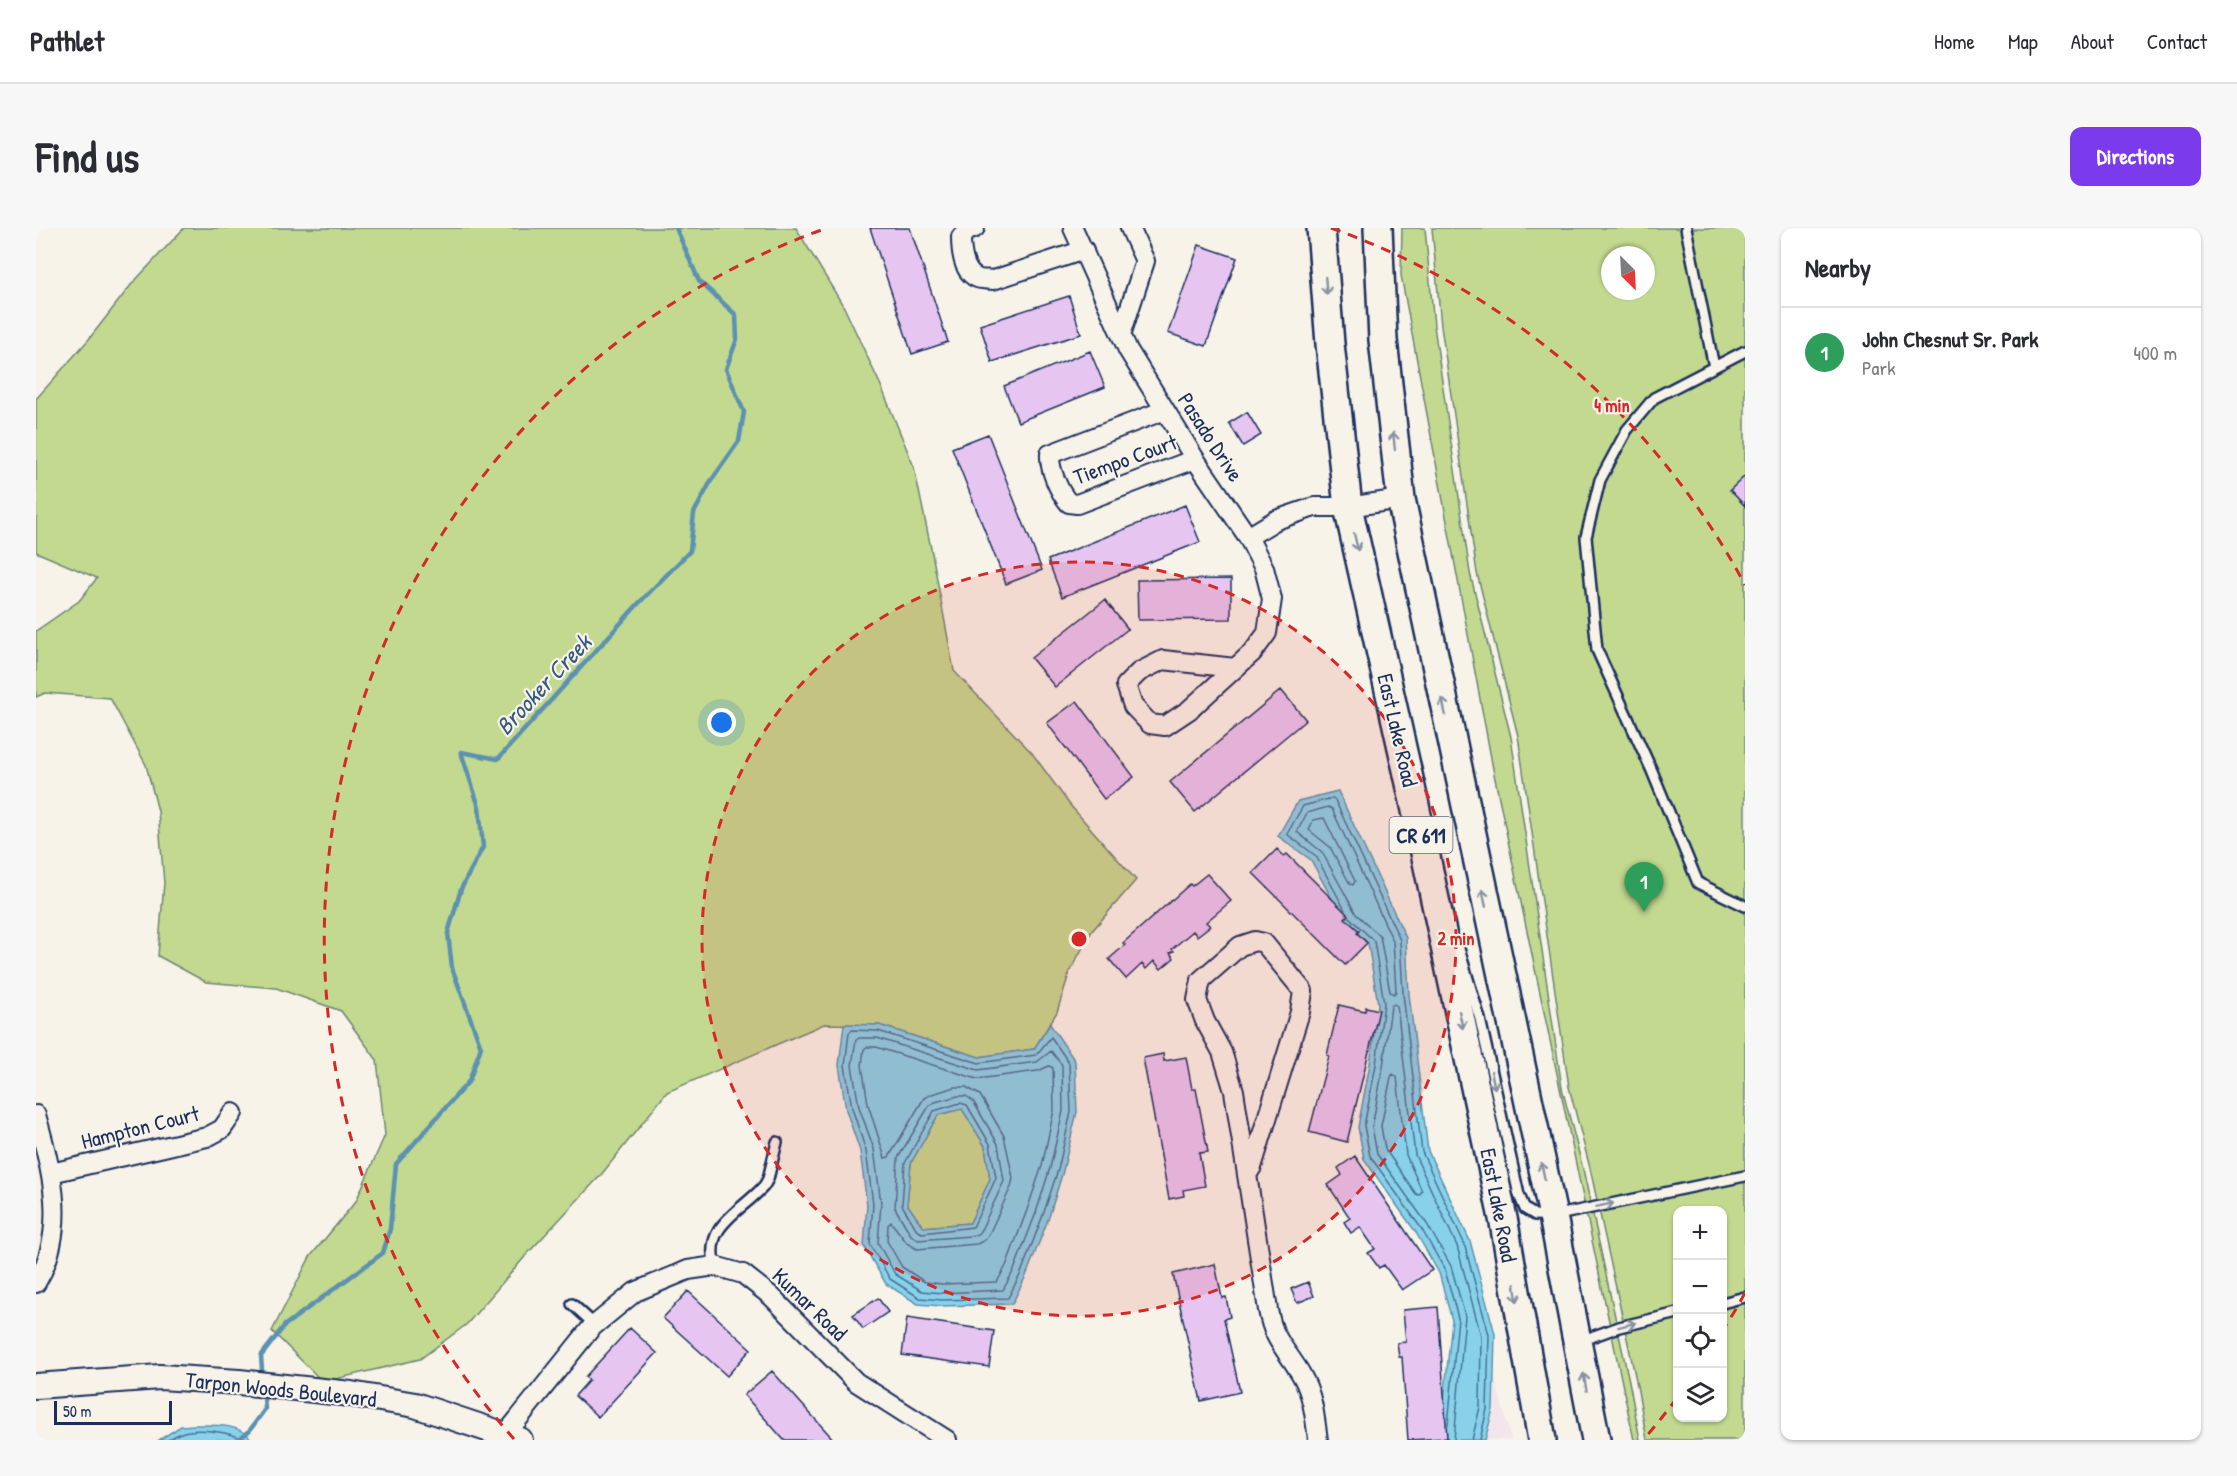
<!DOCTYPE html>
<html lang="en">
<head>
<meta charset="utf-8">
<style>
  :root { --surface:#fff; --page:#f7f7f7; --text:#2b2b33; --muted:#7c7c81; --line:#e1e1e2; --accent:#7c3aed }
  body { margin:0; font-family:"Patrick Hand",sans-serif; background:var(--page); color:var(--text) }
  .controls { position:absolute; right:18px; bottom:18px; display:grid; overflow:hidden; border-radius:12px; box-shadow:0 2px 4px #0004 }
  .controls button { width:54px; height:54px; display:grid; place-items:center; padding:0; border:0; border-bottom:2px solid var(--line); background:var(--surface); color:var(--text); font:30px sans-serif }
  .compass { position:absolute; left:1565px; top:18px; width:54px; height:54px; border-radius:50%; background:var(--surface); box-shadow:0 2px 4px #0004; rotate:156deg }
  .scale { position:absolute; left:18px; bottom:15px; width:118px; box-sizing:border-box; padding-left:6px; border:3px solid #1b2f5e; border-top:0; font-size:16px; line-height:21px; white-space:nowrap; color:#1b2f5e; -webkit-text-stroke:4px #f7f3e8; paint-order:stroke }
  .you { position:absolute; left:686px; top:495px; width:21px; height:21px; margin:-15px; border:4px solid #fff; border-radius:50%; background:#1a73e8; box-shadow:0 0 0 9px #1a73e833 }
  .badge { display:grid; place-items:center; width:39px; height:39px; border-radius:50%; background:var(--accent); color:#fff; font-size:20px; font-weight:700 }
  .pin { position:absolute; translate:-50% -50px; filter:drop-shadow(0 2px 3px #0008) }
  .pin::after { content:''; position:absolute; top:32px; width:21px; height:18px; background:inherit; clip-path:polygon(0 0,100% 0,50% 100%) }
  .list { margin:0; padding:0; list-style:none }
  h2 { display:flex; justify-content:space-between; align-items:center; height:78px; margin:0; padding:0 24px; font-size:26px }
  h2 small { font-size:20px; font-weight:400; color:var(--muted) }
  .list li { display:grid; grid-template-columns:39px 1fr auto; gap:18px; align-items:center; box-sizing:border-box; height:90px; padding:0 24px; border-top:2px solid var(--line) }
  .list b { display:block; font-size:22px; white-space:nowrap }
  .list p { margin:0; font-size:20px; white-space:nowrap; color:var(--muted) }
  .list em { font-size:20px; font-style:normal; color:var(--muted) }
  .icon { flex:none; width:33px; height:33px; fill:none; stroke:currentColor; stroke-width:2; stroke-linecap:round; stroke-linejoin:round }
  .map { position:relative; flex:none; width:1709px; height:1212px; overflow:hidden; border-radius:12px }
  header { display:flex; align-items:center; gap:36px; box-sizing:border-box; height:84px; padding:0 30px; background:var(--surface); border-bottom:2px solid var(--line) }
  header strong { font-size:28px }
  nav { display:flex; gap:33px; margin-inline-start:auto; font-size:21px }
  .intro { display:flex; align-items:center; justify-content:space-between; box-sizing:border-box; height:144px; padding:0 36px }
  h1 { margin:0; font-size:42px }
  .button { padding:15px 27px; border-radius:12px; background:var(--accent); color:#fff; font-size:21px; font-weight:700 }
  main { display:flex; gap:36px; padding:0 36px }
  aside { flex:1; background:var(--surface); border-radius:12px; box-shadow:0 2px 4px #0004 }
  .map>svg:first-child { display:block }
  .built { fill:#f2e5eb }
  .green { fill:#c2d98f; stroke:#6e8476; stroke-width:1.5; fill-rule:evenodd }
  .water { fill:#88d2e9; stroke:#5c91b1; stroke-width:1.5; fill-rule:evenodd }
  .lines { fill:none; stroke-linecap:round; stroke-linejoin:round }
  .shore { stroke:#477096; stroke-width:1.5 }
  .stream { stroke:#5c91b1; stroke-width:4.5 }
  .building { fill:#e6c5f1; stroke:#1b2f5e; stroke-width:1.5 }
  .lane-casing { stroke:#1b2f5e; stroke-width:14 }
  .street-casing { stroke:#1b2f5e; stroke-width:22 }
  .secondary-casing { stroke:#1b2f5e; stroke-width:28 }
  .primary-casing { stroke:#1b2f5e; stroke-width:32 }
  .lane { stroke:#f7f3e8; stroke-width:9 }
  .street { stroke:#f7f3e8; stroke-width:18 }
  .secondary { stroke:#f7f3e8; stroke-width:24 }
  .primary { stroke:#f7f3e8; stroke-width:27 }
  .oneway { stroke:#8991a3 }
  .ring { fill:none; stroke:#d62828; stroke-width:3; stroke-dasharray:10 8 }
  .labels { text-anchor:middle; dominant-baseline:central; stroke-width:4.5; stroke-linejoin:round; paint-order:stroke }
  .shield { fill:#f7f3e8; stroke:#5d6a87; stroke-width:1.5 }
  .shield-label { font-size:21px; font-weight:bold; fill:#1b2f5e }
  .street-label { font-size:22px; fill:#1b2f5e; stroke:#f7f3e8 }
  .water-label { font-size:24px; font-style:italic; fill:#365881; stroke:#f7f3e8 }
  .centre { fill:#d62828; stroke:#f7f3e8; stroke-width:3 }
  .ring-label { font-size:18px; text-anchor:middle; font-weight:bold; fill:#d62828; stroke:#f7f3e8; stroke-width:4.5; stroke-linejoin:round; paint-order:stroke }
</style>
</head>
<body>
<header>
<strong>Pathlet</strong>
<nav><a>Home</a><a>Map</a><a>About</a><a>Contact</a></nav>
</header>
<div class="intro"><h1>Find us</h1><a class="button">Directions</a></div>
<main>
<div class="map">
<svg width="1709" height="1212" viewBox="0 0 1709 1212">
  <rect width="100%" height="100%" fill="#f7f3e8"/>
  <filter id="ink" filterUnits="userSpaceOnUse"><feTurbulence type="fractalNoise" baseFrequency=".0167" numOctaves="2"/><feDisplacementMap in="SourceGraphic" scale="12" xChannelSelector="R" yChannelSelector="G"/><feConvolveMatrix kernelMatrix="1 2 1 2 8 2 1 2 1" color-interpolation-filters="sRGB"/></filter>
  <g filter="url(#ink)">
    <path class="built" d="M1458,1146L1475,1212H1449L1457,1181Z"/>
    <path class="green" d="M148,0H760L808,79L845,158L878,239L897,330L918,443L996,525L1034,577L1100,652L1056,703L1034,743L1021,784L998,821L943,829L843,797L788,796L631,864L565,947L493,1024L431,1096L384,1131L287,1154L236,1103L274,1029L320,973L349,907L341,832L305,783L240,760L170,754L122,728L128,655L122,583L110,537L74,470L9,465L0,469V403L43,373L61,350L0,324V171L53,111L95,57Z
      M1366,0H1389L1398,98L1434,345L1475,509L1526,860L1547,941L1593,1153L1604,1212H1598L1458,546L1365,47Z
      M1396,0H1709V1212H1611L1600,1152L1554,940L1533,859L1482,508L1441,345L1405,98ZM1574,27H1610V63H1574ZM1642,982H1686V1190H1642Z
      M926,880L949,918L954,951L934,995L887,999L871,976L875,935L902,887Z"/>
    <path class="water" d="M1302,563L1370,710L1373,766L1392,923L1434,1013L1459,1106L1457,1181L1449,1212H1404L1416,1092L1403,1045L1379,1003L1328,931L1322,899L1334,836L1342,776L1332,715L1309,695L1275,632L1242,608L1262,573Z
      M808,796L843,797L943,829L998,821L1014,796L1039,833L1041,884L1027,943L1013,989L990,1048L976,1076L905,1078L882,1076L850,1056L828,1018L831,977L824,923L810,882L803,837ZM926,881L949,918L954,951L934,995L887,999L871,976L875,935L902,887Z
      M158,1197C176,1197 205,1195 216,1212H123L145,1198Z"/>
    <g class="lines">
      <path class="shore" d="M1292,579L1296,581L1357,713L1360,763L1358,766L1354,764L1344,708L1320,686L1286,624L1261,604L1271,585Z
        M1288,590L1319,653L1317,657L1314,656L1294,619L1273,602L1277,592Z
        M1309,682L1280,628L1251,606L1267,578L1297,570L1299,572L1364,712L1367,766L1386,924L1428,1015L1453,1107L1451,1181L1444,1212
        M1313,689L1338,713L1348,775L1340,837L1328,898L1334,928L1385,1000L1409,1042L1422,1090L1412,1197
        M816,802L842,803L943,835L1000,827L1015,809L1033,835L1035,884L1022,942L1007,987L985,1045L972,1070L906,1072L884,1070L854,1051L834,1016L837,976L830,923L816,880L809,837L813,805Z
        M823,810H841L942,842L1001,834L1015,823L1026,837L1027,883L1014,940L1000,985L978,1042L967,1062L906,1065L886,1063L859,1046L842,1015L845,975L838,921L823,879L816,837L820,812Z
        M831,819H840L941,851L1002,843L1013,838L1017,840L1018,882L1006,938L991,982L970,1038L961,1054L906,1056L889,1054L866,1039L851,1013L852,997L855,994L871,1015L881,1021L941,1016L949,1012L954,1004L975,959L977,950L968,908L944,867L930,859H919L896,866L888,870L853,929L849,930L832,876L826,837L828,821Z
        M1357,846L1361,849L1370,927L1386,963L1383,967L1380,966L1349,921L1345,898L1355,849Z
        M922,868H930L937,873L962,916L968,953L946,1000L942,1006L935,1008L882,1012L875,1007L859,980L862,930L893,878L899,874Z
        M924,875L931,877L954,916L960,950L937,999L886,1005L881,1002L866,977L869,935L898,883Z
        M132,1212C136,1210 141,1206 145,1205C161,1199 195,1204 209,1212
        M1418,1212L1429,1088L1415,1038L1391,996L1341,926L1336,899L1347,839L1355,778L1358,776L1361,778L1379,927L1421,1018L1445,1108L1444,1179L1436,1212"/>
      <path class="stream" d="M226,1142L225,1128L249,1097L347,1025L354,1001L360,936L433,853L445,819L416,740L412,705L425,661L447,619L443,579L425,524L462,531L602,376L654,323L658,285L675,253L703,213L708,184L690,141L701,111L700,87L663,53L640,0
        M202,1212L214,1202L229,1181L228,1170"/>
    </g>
    <path class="building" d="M834,0H874L912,114L876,126Z
      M1163,17L1201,30L1170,118L1132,105Z
      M1033,68L1045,106L956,134L944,97Z
      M1054,123L1069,159L982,194L968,158Z
      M1211,184L1225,207L1207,218L1193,195Z
      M952,206L1006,342L970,356L916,220Z
      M1709,248V278L1694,262Z
      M1149,277L1164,314L1026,369L1012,332Z
      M1195,351V391L1102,392L1101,352Z
      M1069,372L1092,401L1019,459L995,430Z
      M1245,462L1270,492L1159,584L1134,554Z
      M1041,473L1098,549L1068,571L1011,495Z
      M1241,621L1248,628L1251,626L1312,687L1309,690L1323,703L1321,705L1331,715L1309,737L1217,645Z
      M1171,646L1195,673L1170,694L1174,698L1161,708L1157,703L1136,721L1138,723L1134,725L1138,730L1125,741L1118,733L1110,741L1106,736L1090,751L1073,731L1089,717L1087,715L1154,656L1156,658Z
      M1303,777L1329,783L1330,779L1343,782L1311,914L1273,904L1293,828L1291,827Z
      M1127,826L1128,833L1150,829L1156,861H1160L1172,924L1163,925L1169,958L1147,962L1148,968L1133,971L1107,830Z
      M1319,928L1396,1042L1366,1062L1348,1037L1343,1040L1332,1025L1339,1021L1324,999L1315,1005L1308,994L1314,990L1292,957L1306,947L1302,940Z
      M1179,1036L1186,1070L1190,1069L1194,1089L1188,1091L1204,1164L1165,1173L1137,1046Z
      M1272,1054L1278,1068L1261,1075L1255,1061Z
      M652,1063L715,1121L691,1148L627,1090Z
      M842,1070L852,1084L827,1101L817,1087Z
      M1402,1079L1411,1210L1372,1212L1366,1129H1363L1361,1115L1370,1114L1367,1082Z
      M871,1090L958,1103L953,1139L866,1127Z
      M594,1100L621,1125L562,1189L539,1168L553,1152L549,1149Z
      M736,1143L798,1212H748L708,1167Z"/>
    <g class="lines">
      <g class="lane-casing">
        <path id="lane" d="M1650,0L1678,139L1709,123
          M1678,139L1618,170L1591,202L1564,252L1550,309L1561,422L1616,543L1662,655L1709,678
          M1421,714L1444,791L1483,967L1489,981L1499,987L1517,988L1709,948
          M679,1038C667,997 705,984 728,958L732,951L741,914
          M1686,1075L1709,1069
          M536,1076L559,1097
          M1544,1113L1583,1099L1642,1085"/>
      </g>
      <g class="street-casing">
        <path id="street" d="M939,0L931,3L925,9C925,22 927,44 941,50C945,52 952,51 957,52L1048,22
          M1037,0L1092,122L1159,231L1212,309L1228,340L1236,371L1231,405L1217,424L1153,482L1129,498L1114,496L1097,478L1090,457L1103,444L1127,432L1199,440
          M1085,107L1109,33L1094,0
          M1129,182L1014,226C1013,241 1023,264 1033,275L1041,276L1159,231
          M1212,309L1240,292L1278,279H1312L1365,271
          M0,887C16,941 32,1003 0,1055
          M15,945L171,909L186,901L197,885
          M1211,947L1216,939L1264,784L1267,763L1228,715L1219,713L1204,718L1165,752L1161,772L1169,793L1186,824L1198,863L1232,1082C1238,1115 1251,1121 1266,1148C1277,1167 1279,1191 1282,1212
          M470,1206L555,1100L599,1064L652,1042L679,1038L707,1046L735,1068L820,1154L911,1212"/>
      </g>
      <g class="secondary-casing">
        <path id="secondary" d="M0,1158L124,1149L203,1154L315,1166L379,1177L484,1212"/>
      </g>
      <g class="primary-casing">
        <path id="primary" d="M1285,0L1294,116L1312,279L1378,573L1468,995L1506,1212
          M1342,0L1347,112L1365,271L1517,988L1560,1212"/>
      </g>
      <use href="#lane" class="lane"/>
      <use href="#street" class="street"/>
      <use href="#secondary" class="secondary"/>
      <use href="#primary" class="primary"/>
    </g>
    <defs><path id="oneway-shaft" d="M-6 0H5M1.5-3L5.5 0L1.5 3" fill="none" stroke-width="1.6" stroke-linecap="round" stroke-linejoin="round" transform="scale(1.5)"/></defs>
    <g class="oneway">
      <use href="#oneway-shaft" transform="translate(1290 58) rotate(85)"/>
      <use href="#oneway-shaft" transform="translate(1358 213) rotate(-96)"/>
      <use href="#oneway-shaft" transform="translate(1320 314) rotate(77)"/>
      <use href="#oneway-shaft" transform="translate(1408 479) rotate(-102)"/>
      <use href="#oneway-shaft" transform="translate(1448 670) rotate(-102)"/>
      <use href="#oneway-shaft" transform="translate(1425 792) rotate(78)"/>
      <use href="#oneway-shaft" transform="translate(1457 852) rotate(78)"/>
      <use href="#oneway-shaft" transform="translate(1507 943) rotate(-102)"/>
      <use href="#oneway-shaft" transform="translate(1569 977) rotate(-12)"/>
      <use href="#oneway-shaft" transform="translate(1480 1065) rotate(81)"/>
      <use href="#oneway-shaft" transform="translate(1591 1097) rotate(-14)"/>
      <use href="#oneway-shaft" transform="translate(1549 1154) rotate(-100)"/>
    </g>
  </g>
  <circle cx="1043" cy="711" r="377" fill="#d62828" fill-opacity=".12"/>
  <g class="ring">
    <circle cx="1043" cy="711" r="377"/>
    <path d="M1709 1065A754 754 0 0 1 1689 1099M1641 1170A754 754 0 0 1 1608 1211M478 1211A754 754 0 0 1 791 0M1295 0A754 754 0 0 1 1709 357"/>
  </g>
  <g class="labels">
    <rect class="shield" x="1353.5" y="589" width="63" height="36" rx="4.5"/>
    <g class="shield-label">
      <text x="1385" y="607">CR 611</text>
    </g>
    <g class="street-label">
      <text transform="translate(1175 209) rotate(57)">Pasado Drive</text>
      <text transform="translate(1089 231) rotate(-20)">Tiempo Court</text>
      <text transform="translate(1362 502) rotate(77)">East Lake Road</text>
      <text transform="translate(104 899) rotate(-14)">Hampton Court</text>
      <text transform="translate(1463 977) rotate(79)">East Lake Road</text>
      <text transform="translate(774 1076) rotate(44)">Kumar Road</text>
      <text transform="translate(245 1161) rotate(6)">Tarpon Woods Boulevard</text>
    </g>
    <g class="water-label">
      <text transform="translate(507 456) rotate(-47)">Brooker Creek</text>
    </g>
  </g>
  <circle cx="1043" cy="711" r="9" class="centre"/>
  <g class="ring-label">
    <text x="1576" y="184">4 min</text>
    <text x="1420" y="717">2 min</text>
  </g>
</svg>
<div class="controls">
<button>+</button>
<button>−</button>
<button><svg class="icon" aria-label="locate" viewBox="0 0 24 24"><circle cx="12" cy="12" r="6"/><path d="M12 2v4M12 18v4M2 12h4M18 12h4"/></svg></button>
<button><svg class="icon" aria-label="layers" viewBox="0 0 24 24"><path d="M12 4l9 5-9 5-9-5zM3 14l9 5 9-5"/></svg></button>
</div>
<svg class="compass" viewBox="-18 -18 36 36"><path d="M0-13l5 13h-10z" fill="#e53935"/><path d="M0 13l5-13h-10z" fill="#7c7c81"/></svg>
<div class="scale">50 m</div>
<div class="you"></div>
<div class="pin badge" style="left:1608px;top:684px;background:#2e9e5b">1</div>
</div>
<aside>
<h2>Nearby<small></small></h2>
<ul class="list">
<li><span class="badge" style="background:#2e9e5b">1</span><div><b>John Chesnut Sr. Park</b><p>Park</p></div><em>400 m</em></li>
</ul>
</aside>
</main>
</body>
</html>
